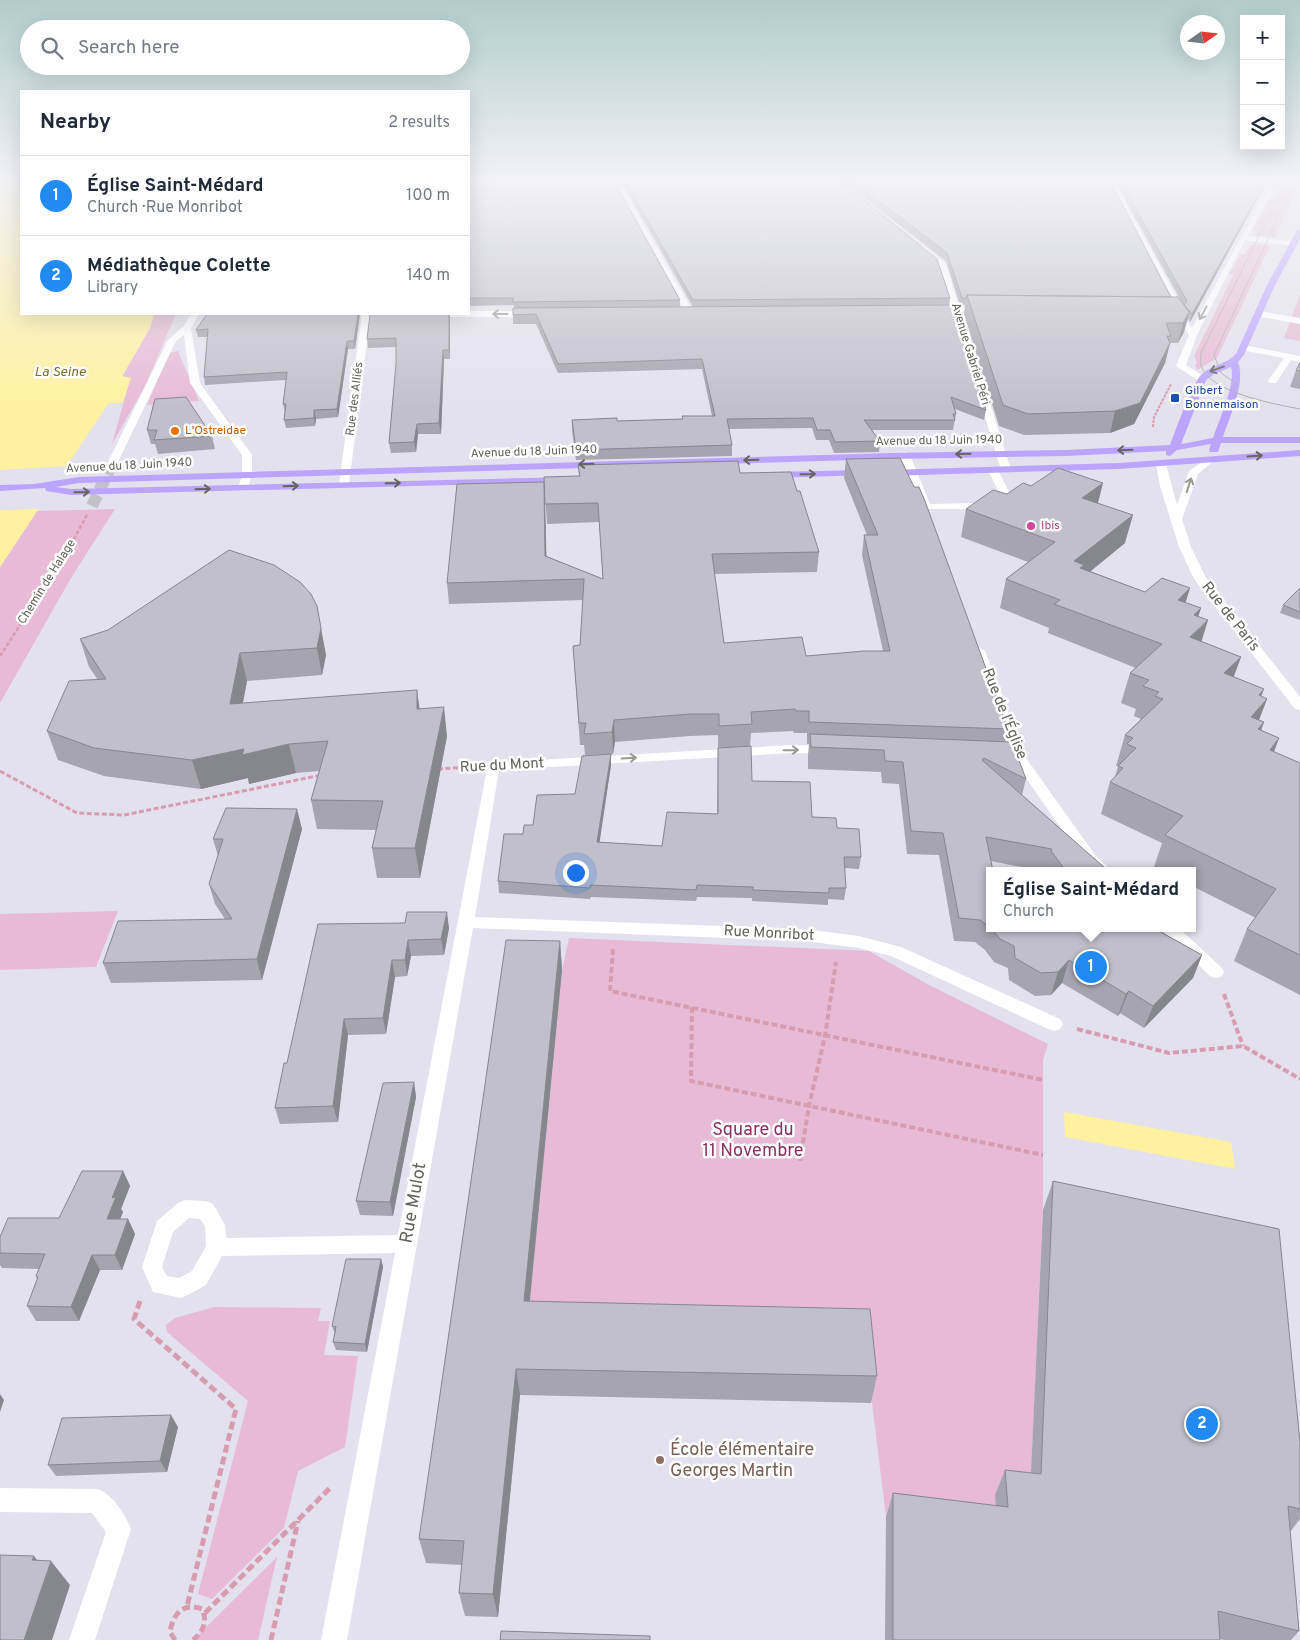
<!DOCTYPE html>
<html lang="en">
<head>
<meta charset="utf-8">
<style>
  :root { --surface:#fff; --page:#f2f2f3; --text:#1f2937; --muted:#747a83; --line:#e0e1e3; --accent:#218bf3 }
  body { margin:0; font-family:Overpass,sans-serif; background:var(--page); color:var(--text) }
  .controls { position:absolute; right:15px; top:15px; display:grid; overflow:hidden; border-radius:0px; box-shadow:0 5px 20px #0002 }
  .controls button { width:45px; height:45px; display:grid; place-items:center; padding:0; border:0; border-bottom:1px solid var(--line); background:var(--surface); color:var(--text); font:25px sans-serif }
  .compass { position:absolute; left:1180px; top:15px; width:45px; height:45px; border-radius:50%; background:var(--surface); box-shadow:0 5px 20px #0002; rotate:76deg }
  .you { position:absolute; left:575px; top:872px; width:18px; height:18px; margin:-12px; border:4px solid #fff; border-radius:50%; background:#1a73e8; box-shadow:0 0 0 8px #1a73e833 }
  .badge { display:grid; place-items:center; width:32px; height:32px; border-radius:50%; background:var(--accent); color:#fff; font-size:16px; font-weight:700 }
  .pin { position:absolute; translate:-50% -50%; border:2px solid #fff; box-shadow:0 1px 5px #0006 }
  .popup { position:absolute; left:986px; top:867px; width:210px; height:65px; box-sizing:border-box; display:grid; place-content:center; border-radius:0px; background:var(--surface); filter:drop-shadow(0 1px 4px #0005); font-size:16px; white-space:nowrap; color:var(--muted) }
  .popup b { font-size:19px; color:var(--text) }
  .popup::after { content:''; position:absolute; left:50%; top:100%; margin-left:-10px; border:10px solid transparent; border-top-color:var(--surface) }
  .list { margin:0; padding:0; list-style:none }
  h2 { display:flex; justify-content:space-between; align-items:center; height:65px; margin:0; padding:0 20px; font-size:21px }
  h2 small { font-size:16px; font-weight:400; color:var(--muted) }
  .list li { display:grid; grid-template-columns:32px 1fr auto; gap:15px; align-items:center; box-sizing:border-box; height:80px; padding:0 20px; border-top:1px solid var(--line) }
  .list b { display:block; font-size:19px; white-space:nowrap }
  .list p { margin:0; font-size:16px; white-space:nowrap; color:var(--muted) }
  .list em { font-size:16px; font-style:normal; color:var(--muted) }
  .icon { flex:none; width:28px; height:28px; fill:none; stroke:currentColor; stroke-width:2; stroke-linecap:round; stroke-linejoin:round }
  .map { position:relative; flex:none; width:1300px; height:1640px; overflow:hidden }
  .search { position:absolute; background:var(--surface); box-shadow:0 5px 20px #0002; left:20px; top:20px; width:450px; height:55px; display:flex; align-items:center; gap:12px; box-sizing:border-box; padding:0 18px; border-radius:28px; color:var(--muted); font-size:19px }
  .panel { position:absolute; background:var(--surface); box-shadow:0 5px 20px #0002; left:20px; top:90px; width:450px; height:225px; border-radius:0px }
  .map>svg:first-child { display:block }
  .green { fill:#e7bbd5 }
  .water { fill:#fff19f }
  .pier { fill:#e3e1ed }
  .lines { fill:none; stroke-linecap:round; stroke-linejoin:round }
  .minor-tunnel-far1 { stroke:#c3c1c8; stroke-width:9; stroke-dasharray:9 4.5; stroke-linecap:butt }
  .minor-tunnel { stroke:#c3c1c8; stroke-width:12; stroke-dasharray:12 5.5; stroke-linecap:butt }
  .path-far4 { stroke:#d79daf; stroke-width:2; stroke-dasharray:3 1; stroke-linecap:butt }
  .path-far3 { stroke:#d79daf; stroke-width:2.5; stroke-dasharray:4 2; stroke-linecap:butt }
  .path-far2 { stroke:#d79daf; stroke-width:3; stroke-dasharray:5 2.5; stroke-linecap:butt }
  .path-far1 { stroke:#d79daf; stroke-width:4; stroke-dasharray:6 3; stroke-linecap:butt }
  .path { stroke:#d79daf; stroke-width:5; stroke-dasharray:8 4; stroke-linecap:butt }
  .minor { fill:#fff; fill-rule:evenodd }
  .major { fill:#bba4ff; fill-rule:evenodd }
  .tram { stroke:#afaeac; stroke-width:1 }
  .rail { stroke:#afaeac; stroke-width:2; stroke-dasharray:0.5 3; stroke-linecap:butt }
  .wall { fill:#a5a4af }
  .shaded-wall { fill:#86868e }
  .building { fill:#c0bfcb; stroke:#86868e }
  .oneway { stroke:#9a9993 }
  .oneway2 { stroke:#676561 }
  .transit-dot { fill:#1a4fb4; stroke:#fff; stroke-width:2 }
  .food-dot { fill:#e8710a; stroke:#fff; stroke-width:2 }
  .hotel-dot { fill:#d1479c; stroke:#fff; stroke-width:2 }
  .education-dot { fill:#8d6e63; stroke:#fff; stroke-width:2 }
  .labels { text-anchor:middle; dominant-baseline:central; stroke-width:5; stroke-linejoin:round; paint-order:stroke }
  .far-street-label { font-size:12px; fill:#636259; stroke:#fff }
  .far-transit-label { font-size:12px; fill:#164399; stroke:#fff; text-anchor:start }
  .far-food-label { font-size:12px; fill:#c56008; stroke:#fff; text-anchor:start }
  .far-hotel-label { font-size:12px; fill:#b23c85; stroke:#fff; text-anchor:start }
  .far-water-label { font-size:14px; font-style:italic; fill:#767128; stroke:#fff }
  .street-label { font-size:15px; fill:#636259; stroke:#fff }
  .near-park-label { font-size:18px; fill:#8a3161; stroke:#fff }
  .near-street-label { font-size:18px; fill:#636259; stroke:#fff }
  .near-education-label { font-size:18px; fill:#785e54; stroke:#fff; text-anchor:start }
</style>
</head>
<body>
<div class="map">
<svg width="1300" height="1640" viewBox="0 0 1300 1640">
  <rect width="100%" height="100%" fill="#e3e1ed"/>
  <path class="green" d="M1280,186L1298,188L1275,237L1255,235L1257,232L1252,231L1270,198H1274Z
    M1257,244L1270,246L1217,358L1197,370L1195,366L1197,363L1194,356L1232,277L1233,275L1229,274L1241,254H1245L1250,245Z
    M1300,294V341L1284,338Z
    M154,314H176L145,386L112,444L130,379L122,377L150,328Z
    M178,351L199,401L147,405L169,353Z
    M115,509L71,578L0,703V567L37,511Z
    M118,911L96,967L0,970V914Z
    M569,938L869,951L929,985L1048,1044L1043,1060V1203L1029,1527L983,1530L886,1517L864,1337L527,1328L562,970Z
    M214,1307L321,1308L318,1321H330L324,1355L358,1356L345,1447L298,1471L284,1528L212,1599L198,1594L248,1401L167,1332L166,1325L175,1318Z
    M277,1557L258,1640H193Z"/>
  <path class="water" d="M0,179H21V314H154L150,328L122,376L131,378L123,402L108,404L0,567Z
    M1064,1112L1231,1142L1235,1169L1065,1137Z"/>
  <path class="pier" d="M70,466L41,509L0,510V470Z"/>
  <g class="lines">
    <path class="minor-tunnel-far1" d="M110,469L112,464"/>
    <path class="minor-tunnel" d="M92,506L110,468"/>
    <path class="path-far4" d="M1153,427L1154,417L1171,384"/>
    <path class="path-far3" d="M0,656L63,559L88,513"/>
    <path class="path-far2" d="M438,769L469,767
      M0,771L77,813L124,815L322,775"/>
    <path class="path-far1" d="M613,949L610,991L1043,1080
      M1224,994L1243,1046
      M692,1007L691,1081L1043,1155
      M1077,1029L1169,1053L1243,1046L1300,1079
      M800,1161L809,1106L825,1036L836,962"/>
    <path class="path" d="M140,1301L134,1319L236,1409L187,1606
      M205,1613L332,1486
      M175,1640L170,1632C173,1614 183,1602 202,1609C208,1622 203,1632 193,1640
      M271,1640L298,1521"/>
    <path class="minor" d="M612,179H618L693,312L692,314L685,312Z
      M1107,179H1113L1183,309L1180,312L1192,328L1263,197L1270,190L1275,191L1269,198L1248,236L1295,242L1299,244L1295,246L1245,240L1197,335L1186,365L1205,377V381H1199L1176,366L1189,335L1172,312L1175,309Z
      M919,247H925L946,264L959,307H985L989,309L985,311H961L1011,470L1010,472H1002L1001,470L953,311H936L932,309L936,307H951L938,265L919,251Z
      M469,311H533L537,314L533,317H431L427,314H469Z
      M1259,311L1300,318V324L1256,316V312Z
      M191,314H199L191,328L200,383L252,455V475L247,490H239L238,488L242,475V455L190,383L184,335L176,341L117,464L112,467L107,464L168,340L184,326Z
      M362,314L394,315L390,318H370L349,484L344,487L339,484Z
      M1243,345L1300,356V362L1291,360L1276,383H1270L1268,381L1284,358L1240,350L1239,348Z
      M905,452L910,455L930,504L980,503L999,493L988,470L993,467L998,470L1010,494L982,509H922L900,455Z
      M1211,456L1216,459L1198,474L1182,519L1191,547L1206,578L1300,697V710L1295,709L1194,579L1179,547L1160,486L1156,464L1161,461L1166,464L1177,505L1189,471Z
      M979,647L985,651L1026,758L1095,855L1112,871H1094L1085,863L1012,758L973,651Z
      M793,745L828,746L833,747L835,750L833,753L828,754L793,753L499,770L475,917L804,929L859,936L901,947L1060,1019L1063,1024L1060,1029L1054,1031L1048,1029L891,956L859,948L804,941L473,928L347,1640H321L395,1253L222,1256L206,1285L188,1295L181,1298L153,1292L142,1267L157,1221L178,1203L185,1200L206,1201L213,1204L225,1225L226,1238L398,1235L488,763ZM189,1218L200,1219L205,1226L206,1246L192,1271L179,1278L167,1276L162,1267L173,1232Z
      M1160,928H1179L1222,968L1224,972L1222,976L1216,978L1210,976Z
      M0,1488L98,1489C113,1495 125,1514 131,1529L95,1640H69L106,1532L92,1513L0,1512Z"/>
    <path class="major" d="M1297,230H1300V239L1275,285L1244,355L1238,362C1246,383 1230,416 1223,437H1300V443H1221L1218,452H1210L1209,450L1211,444L1177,450L1170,456L1166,455V451L1066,456L892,459L79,483L56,487L71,489L568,477L569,479L564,482L71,495L46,491L45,488L0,491V485L34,484L79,477L892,453L1066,450L1170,445C1176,430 1192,383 1202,374C1212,365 1227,364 1236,354L1267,285ZM1231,367C1236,384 1219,420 1213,438L1181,444L1206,380L1214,374Z
      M1300,450V456L1119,469L887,476L882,473L887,470L1119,463Z
      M864,470L869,473L868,475L772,478L767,475L772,472Z"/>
    <path class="tram" d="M1287,179L1201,353C1201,357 1200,361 1201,365C1209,393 1275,404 1300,409
      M1238,385L1221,373L1214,355L1296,179"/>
    <path class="rail" d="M1268,179L1300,183"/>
  </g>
  <path class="wall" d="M469,179L680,300V307H693L620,179H829L950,298L949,305L986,410L984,420L955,409L956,414L953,430H872L880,441L879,452L834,453L829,440H816L812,428L729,429L732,445V456L576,460L572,430V420L617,421L682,419V416H712L702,369L558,373L536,324H513V315L514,305L469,306Z
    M832,179H1109L1171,297L1180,299L1114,179H1222L1221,180L1267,179L1265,185L1190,322L1188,319L1184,332L1178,343H1170L1165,363L1134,424L1110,433L1024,435L999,426L964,314L965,305H960L946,261L854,190Z
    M360,314L355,349H348L338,417L316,419L315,426L286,428L284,420L285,412L283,404L286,380L205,385L204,377L207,337H198L196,330Z
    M370,314H449L450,359H444L441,434H418L416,452L391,453L389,443L396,364V347L368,348L367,339Z
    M1300,363V389L1290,387L1296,370Z
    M155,399L212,436L215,449L158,454L155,444H151L147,430Z
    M846,459L1008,729L1005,742L1026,779L1022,795L1105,868L1104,871H1041L991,861L990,871V928H1159L1158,930L1202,955L1193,978L1144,1028L1120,1013L1118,1016L1062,983L1051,995L1035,996L1009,980L1008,968L994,962L985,950L975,942L954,941L939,855L907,854L899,784L882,783L881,772L808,769V755L809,744H807V733H794L793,731L751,733L750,746L718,748V735L690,736L615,742L613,754L585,755L584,745H580L573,646L580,645L583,600L449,604L447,583L545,501L546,556L603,579L599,522L547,524L544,477L579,476L578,465L740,473L797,491L819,552L817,572L714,574L724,643L806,656L883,651L862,555L864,535H867L844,478Z
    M1031,486L1098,503L1125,543L1090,571L1145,592L1186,603L1201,608L1198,616L1201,642L1241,657L1233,677L1261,696L1267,699L1259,720L1264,722L1261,730L1279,738L1274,752L1300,763V995L1234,961L1247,929L1256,918L1192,886V871H1161L1154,867L1162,843L1101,814L1110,782L1115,777L1118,766H1116L1125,735L1141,719L1134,716L1136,709L1121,703L1130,673L1136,668L1048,633L1049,628L1000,608L1006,579L1028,562L961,537L966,509Z
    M1300,588V620L1280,613L1283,605Z
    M311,594L326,655L322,675L247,681L243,703L419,709L447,736L420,878H377L372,848L376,830L317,829L311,800L319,771L296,773L249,784L248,778L201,789L104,776L58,760L47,731L98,680L89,667L80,639Z
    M718,748L752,781L812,817L837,828L861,857L859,869L844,868L846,888L844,900L828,899V905L752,901V898L697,897L696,901L591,897L590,899L499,893L498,881L523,834L611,765L599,842L662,846L717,814Z
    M302,829L262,980L111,983L103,963L225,919L215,904L209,884L218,856L213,839Z
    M318,924L449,928L444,955L411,956L407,976L395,977L386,1034L348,1035L338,1122L280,1124L275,1108L287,1063Z
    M560,941L562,970L530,1301L877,1376L871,1403L520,1395L498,1617L465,1616L459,1593L462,1565L426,1563L419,1539Z
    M414,1082L416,1097L393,1216L360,1215L356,1201Z
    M123,1171L130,1186L121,1209L123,1212L120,1219H128L135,1234L122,1270H100L79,1321H36L27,1306L37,1279L36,1276L39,1269L2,1268L0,1265V1237L59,1218Z
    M1053,1181L1300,1442V1519L1290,1532L1299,1631L1291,1640H1224L1220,1639V1640H885L886,1517L893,1493L996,1506L995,1495L1005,1470L1031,1473L1043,1210Z
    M381,1259L383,1267L367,1352L336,1350L333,1342L335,1334L332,1326Z
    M178,1427L167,1472L56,1476L48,1465Z"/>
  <path class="shaded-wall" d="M1267,179L1265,185L1190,322L1192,314Z
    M1189,312L1184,332L1178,343L1183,323Z
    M358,314H360L355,349L354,341Z
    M449,314L450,318V359L449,350Z
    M347,341L348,349L338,417L337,409Z
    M1170,343L1165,363L1134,424L1110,433L1115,411Z
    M443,350L444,359L441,434L439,423Z
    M314,410L316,419L315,426L314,418Z
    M417,424L418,434L416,452L414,442Z
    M544,482L545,501L547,576L545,556Z
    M1103,483L1096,511L1082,498Z
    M1133,515L1125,543L1080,580L1074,561Z
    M1190,588L1181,618L1178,600Z
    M317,606L326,655L322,675L317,648Z
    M1201,608L1192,636L1208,620L1199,650L1181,667L1194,615Z
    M240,653L247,681L237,732L230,704Z
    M1241,657L1230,687L1224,673Z
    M1264,689L1256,711L1267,699L1255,730L1239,747L1259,695Z
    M417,690L421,719L417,709Z
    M444,707L447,736L420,878L415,848Z
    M614,720L615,742L613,754L612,732Z
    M1264,722L1253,753L1258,729Z
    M1279,738L1267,769L1270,750Z
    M289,744L296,773L249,784L248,778L201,789L192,760L244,749Z
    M611,754V765L598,853L597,842Z
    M297,809L302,829L262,980L257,959Z
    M447,912L449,928L444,955L441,939Z
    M408,940L411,956L407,976L405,960Z
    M560,941L562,970L527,1328L524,1301Z
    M1202,955L1193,978L1144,1028L1153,1006Z
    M392,960L395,977L386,1034L383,1018Z
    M1069,960L1062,983L1051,995L1058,972Z
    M1129,991L1120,1013L1118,1016L1126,994Z
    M344,1019L348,1035L338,1122L333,1106Z
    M414,1082L416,1097L393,1216L390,1202Z
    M123,1171L130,1186L121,1209L123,1212L114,1234L107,1219L112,1198Z
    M128,1219L135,1234L122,1270L115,1255Z
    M92,1255L100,1270L79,1321L71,1307Z
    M381,1259L383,1267L367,1352L365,1344Z
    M516,1369L520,1395L498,1617L493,1594Z
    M0,1394L4,1400L0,1412Z
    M171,1415L178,1427L167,1472L160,1461Z
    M34,1556L47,1573L51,1561L70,1585L52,1640H24L32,1560Z"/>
  <path class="building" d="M469,179H613L680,300L513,302V298H469Z
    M624,179H829L849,188L937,259L950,298L693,300Z
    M846,179H1109L1171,297L967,295L966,298H962L947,253L855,183Z
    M1119,179H1220L1218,181L1228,179H1267L1192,314L1184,305L1187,301Z
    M967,295L1178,297L1189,312L1183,323H1166L1171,336H1167L1170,343L1140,403L1115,411L1028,414L1003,405Z
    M953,305L986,410L951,397L956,414H953L955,420H864L880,441L835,442L830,430H817L813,418L727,419L732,445L576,450L572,420L617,418V421L683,419L682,416H715L702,359L558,364L536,314L513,315V308Z
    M207,314H358L354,341H347L337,409L314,410V418L284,420L286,404H283L287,372L204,377L208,329L196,330Z
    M370,314H449V350H443L439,423L417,424L414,442L389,443L396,364V338L367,339Z
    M1300,363V371L1296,370Z
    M186,397L212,436L154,440L157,430H147L155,399Z
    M900,458L914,487H919L925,501L1008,729L809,722V711H796L795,709L751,712L752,724L719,726V714H691L614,720L612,732L584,734L586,723H579L573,646L580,645L584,579L447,583L457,484L544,482L545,556L603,579L598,503L545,504L544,477L580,476L578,465L738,461L740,473L791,472L797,491H800L819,552L712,554L724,643L802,637L806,656L864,651H890L864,535H878L846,459Z
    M1058,468L1103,483L1082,498L1133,515L1074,561L1084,565L1080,568L1145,592L1162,578L1190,588L1178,600L1201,608L1194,615L1208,620L1190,637L1241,657L1224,673L1264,689L1259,695L1267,699L1251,717L1264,722L1258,729L1279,738L1270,750L1300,763V955L1247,929L1276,889L1165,835L1183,816L1110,782L1123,768L1118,766L1136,748L1127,744L1133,738L1125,735L1163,699L1155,696L1159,692L1143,686L1149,680L1130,673L1162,644L1054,604L1060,600L1006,579L1055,542L966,509L993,490L1007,494L1023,483L1031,486Z
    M229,550L274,565L300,582L311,594L317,606L321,628L317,648L240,653L230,704L417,690V709L444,707L415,848H372L383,801L311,800L328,741L289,744L242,755L244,749L192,760L94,748L47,731L69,681L106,679L80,639L108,630Z
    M1300,588V612L1283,605Z
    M810,734L1012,742L1026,779L984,758L982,760L1105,868L1088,871H1066L1051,851L1052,849L986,837L993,871H990V927L980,920L959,918L943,833L911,831L903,762L885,761L884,750L811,747Z
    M751,746L752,781L810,782L812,817L836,818L837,828L859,829L861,857H844L846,888H829V893L753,890V887L697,885L696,890L590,885V888L498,881L504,834H523L524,825H533L537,795L575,794L582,756L611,754L597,842L662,846L667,812L718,814V748Z
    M226,808L297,809L257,959L103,963L118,921L232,919L209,884L223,839H213Z
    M407,912H447L441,939L408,940L405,960H392L383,1018L344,1019L333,1106L275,1108L284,1063H287L318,924L405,923Z
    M991,928H1159L1157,930L1202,955L1153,1006L1129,991L1126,994L1069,960L1058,972L1041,973L1015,958L1014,946L1000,939Z
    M506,940L560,941L524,1301L870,1309L877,1376L516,1369L493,1594L459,1593L464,1541L419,1539Z
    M414,1082L390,1202L356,1201L383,1083Z
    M82,1171H123L112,1198L116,1197L107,1219H128L115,1255H92L71,1307L27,1306L38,1277L36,1276L45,1254L0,1253V1237L8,1218H59Z
    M1053,1181L1279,1229L1300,1442V1509L1288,1506L1299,1631L1218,1611L1220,1640H893V1493L1008,1507L1005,1470L1041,1474Z
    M346,1259H381L365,1344L333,1342L336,1327L332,1326Z
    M171,1415L160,1461L48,1465L62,1418Z
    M0,1555L34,1556L32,1560L51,1561L24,1640H0Z
    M501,1631L650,1636V1640H500Z"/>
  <defs><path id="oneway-shaft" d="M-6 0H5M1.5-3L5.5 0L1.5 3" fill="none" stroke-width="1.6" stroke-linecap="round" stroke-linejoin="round" transform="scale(1.25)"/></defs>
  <g class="oneway">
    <use href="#oneway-shaft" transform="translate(1203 313) rotate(118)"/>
    <use href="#oneway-shaft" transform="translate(500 314) rotate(180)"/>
    <use href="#oneway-shaft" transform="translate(1189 485) rotate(-72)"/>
    <use href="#oneway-shaft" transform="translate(791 750) rotate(-1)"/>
    <use href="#oneway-shaft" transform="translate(629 758) rotate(-3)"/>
  </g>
  <g class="oneway2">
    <use href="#oneway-shaft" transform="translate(1217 369) rotate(160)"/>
    <use href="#oneway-shaft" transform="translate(1125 450) rotate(178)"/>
    <use href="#oneway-shaft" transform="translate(963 454) rotate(179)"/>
    <use href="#oneway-shaft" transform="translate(1255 456) rotate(-4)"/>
    <use href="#oneway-shaft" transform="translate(751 460) rotate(178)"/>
    <use href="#oneway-shaft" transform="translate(586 464) rotate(178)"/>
    <use href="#oneway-shaft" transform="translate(808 474) rotate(-1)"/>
    <use href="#oneway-shaft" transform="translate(393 483) rotate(-1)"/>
    <use href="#oneway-shaft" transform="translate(291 486) rotate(-2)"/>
    <use href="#oneway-shaft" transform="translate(203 489) rotate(-2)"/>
    <use href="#oneway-shaft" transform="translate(82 492) rotate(-1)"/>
  </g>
  <linearGradient id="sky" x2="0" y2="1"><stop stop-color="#b1cccb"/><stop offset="0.44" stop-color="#f2f2f7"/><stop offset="1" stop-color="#f2f2f7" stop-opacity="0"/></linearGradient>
  <rect width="1300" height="408" fill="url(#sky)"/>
  <rect class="transit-dot" x="1170" y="393" width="10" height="10" rx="2.5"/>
  <circle class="food-dot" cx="175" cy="431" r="5"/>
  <circle class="hotel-dot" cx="1031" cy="526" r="5"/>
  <circle class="education-dot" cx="660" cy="1460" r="5"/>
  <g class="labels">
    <g class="far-street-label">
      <text transform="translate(970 354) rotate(73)">Avenue Gabriel Péri</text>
      <text transform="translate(355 399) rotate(-83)">Rue des Alliés</text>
      <text transform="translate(939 441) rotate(-1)">Avenue du 18 Juin 1940</text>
      <text transform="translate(534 452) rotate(-2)">Avenue du 18 Juin 1940</text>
      <text transform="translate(129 466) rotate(-3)">Avenue du 18 Juin 1940</text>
      <text transform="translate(47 582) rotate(-58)">Chemin de Halage</text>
    </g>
    <g class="far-transit-label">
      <text x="1185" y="391">Gilbert<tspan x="1185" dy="14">Bonnemaison</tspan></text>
    </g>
    <g class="far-food-label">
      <text x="185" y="431">L'Ostreidae</text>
    </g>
    <g class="far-hotel-label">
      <text x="1041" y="526">Ibis</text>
    </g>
    <g class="far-water-label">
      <text x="60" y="372">La Seine</text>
    </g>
    <g class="street-label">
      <text transform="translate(1230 617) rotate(52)">Rue de Paris</text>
      <text transform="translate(1004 714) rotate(68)">Rue de l'Église</text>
      <text transform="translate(502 766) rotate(-3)">Rue du Mont</text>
      <text transform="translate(769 934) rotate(3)">Rue Monribot</text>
    </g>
    <g class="near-park-label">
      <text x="753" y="1130">Square du<tspan x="753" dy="21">11 Novembre</tspan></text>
    </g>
    <g class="near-street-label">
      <text transform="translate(414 1203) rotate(-80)">Rue Mulot</text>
    </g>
    <g class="near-education-label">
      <text x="670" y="1450">École élémentaire<tspan x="670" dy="21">Georges Martin</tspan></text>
    </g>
  </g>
</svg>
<div class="controls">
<button>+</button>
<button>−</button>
<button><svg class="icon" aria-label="layers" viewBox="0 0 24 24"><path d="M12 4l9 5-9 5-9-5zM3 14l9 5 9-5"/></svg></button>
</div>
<svg class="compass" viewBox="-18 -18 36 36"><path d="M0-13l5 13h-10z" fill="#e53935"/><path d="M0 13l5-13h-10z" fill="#747a83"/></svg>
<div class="you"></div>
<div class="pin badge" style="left:1091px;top:967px">1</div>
<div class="popup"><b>Église Saint-Médard</b>Church</div>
<div class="pin badge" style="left:1202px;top:1424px">2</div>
<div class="search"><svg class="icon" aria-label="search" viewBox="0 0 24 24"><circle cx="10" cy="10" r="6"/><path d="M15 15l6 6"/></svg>Search here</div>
<section class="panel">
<h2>Nearby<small>2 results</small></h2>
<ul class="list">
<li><span class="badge">1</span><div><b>Église Saint-Médard</b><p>Church · Rue Monribot</p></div><em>100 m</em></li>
<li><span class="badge">2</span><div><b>Médiathèque Colette</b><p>Library</p></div><em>140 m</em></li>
</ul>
</section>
</div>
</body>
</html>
